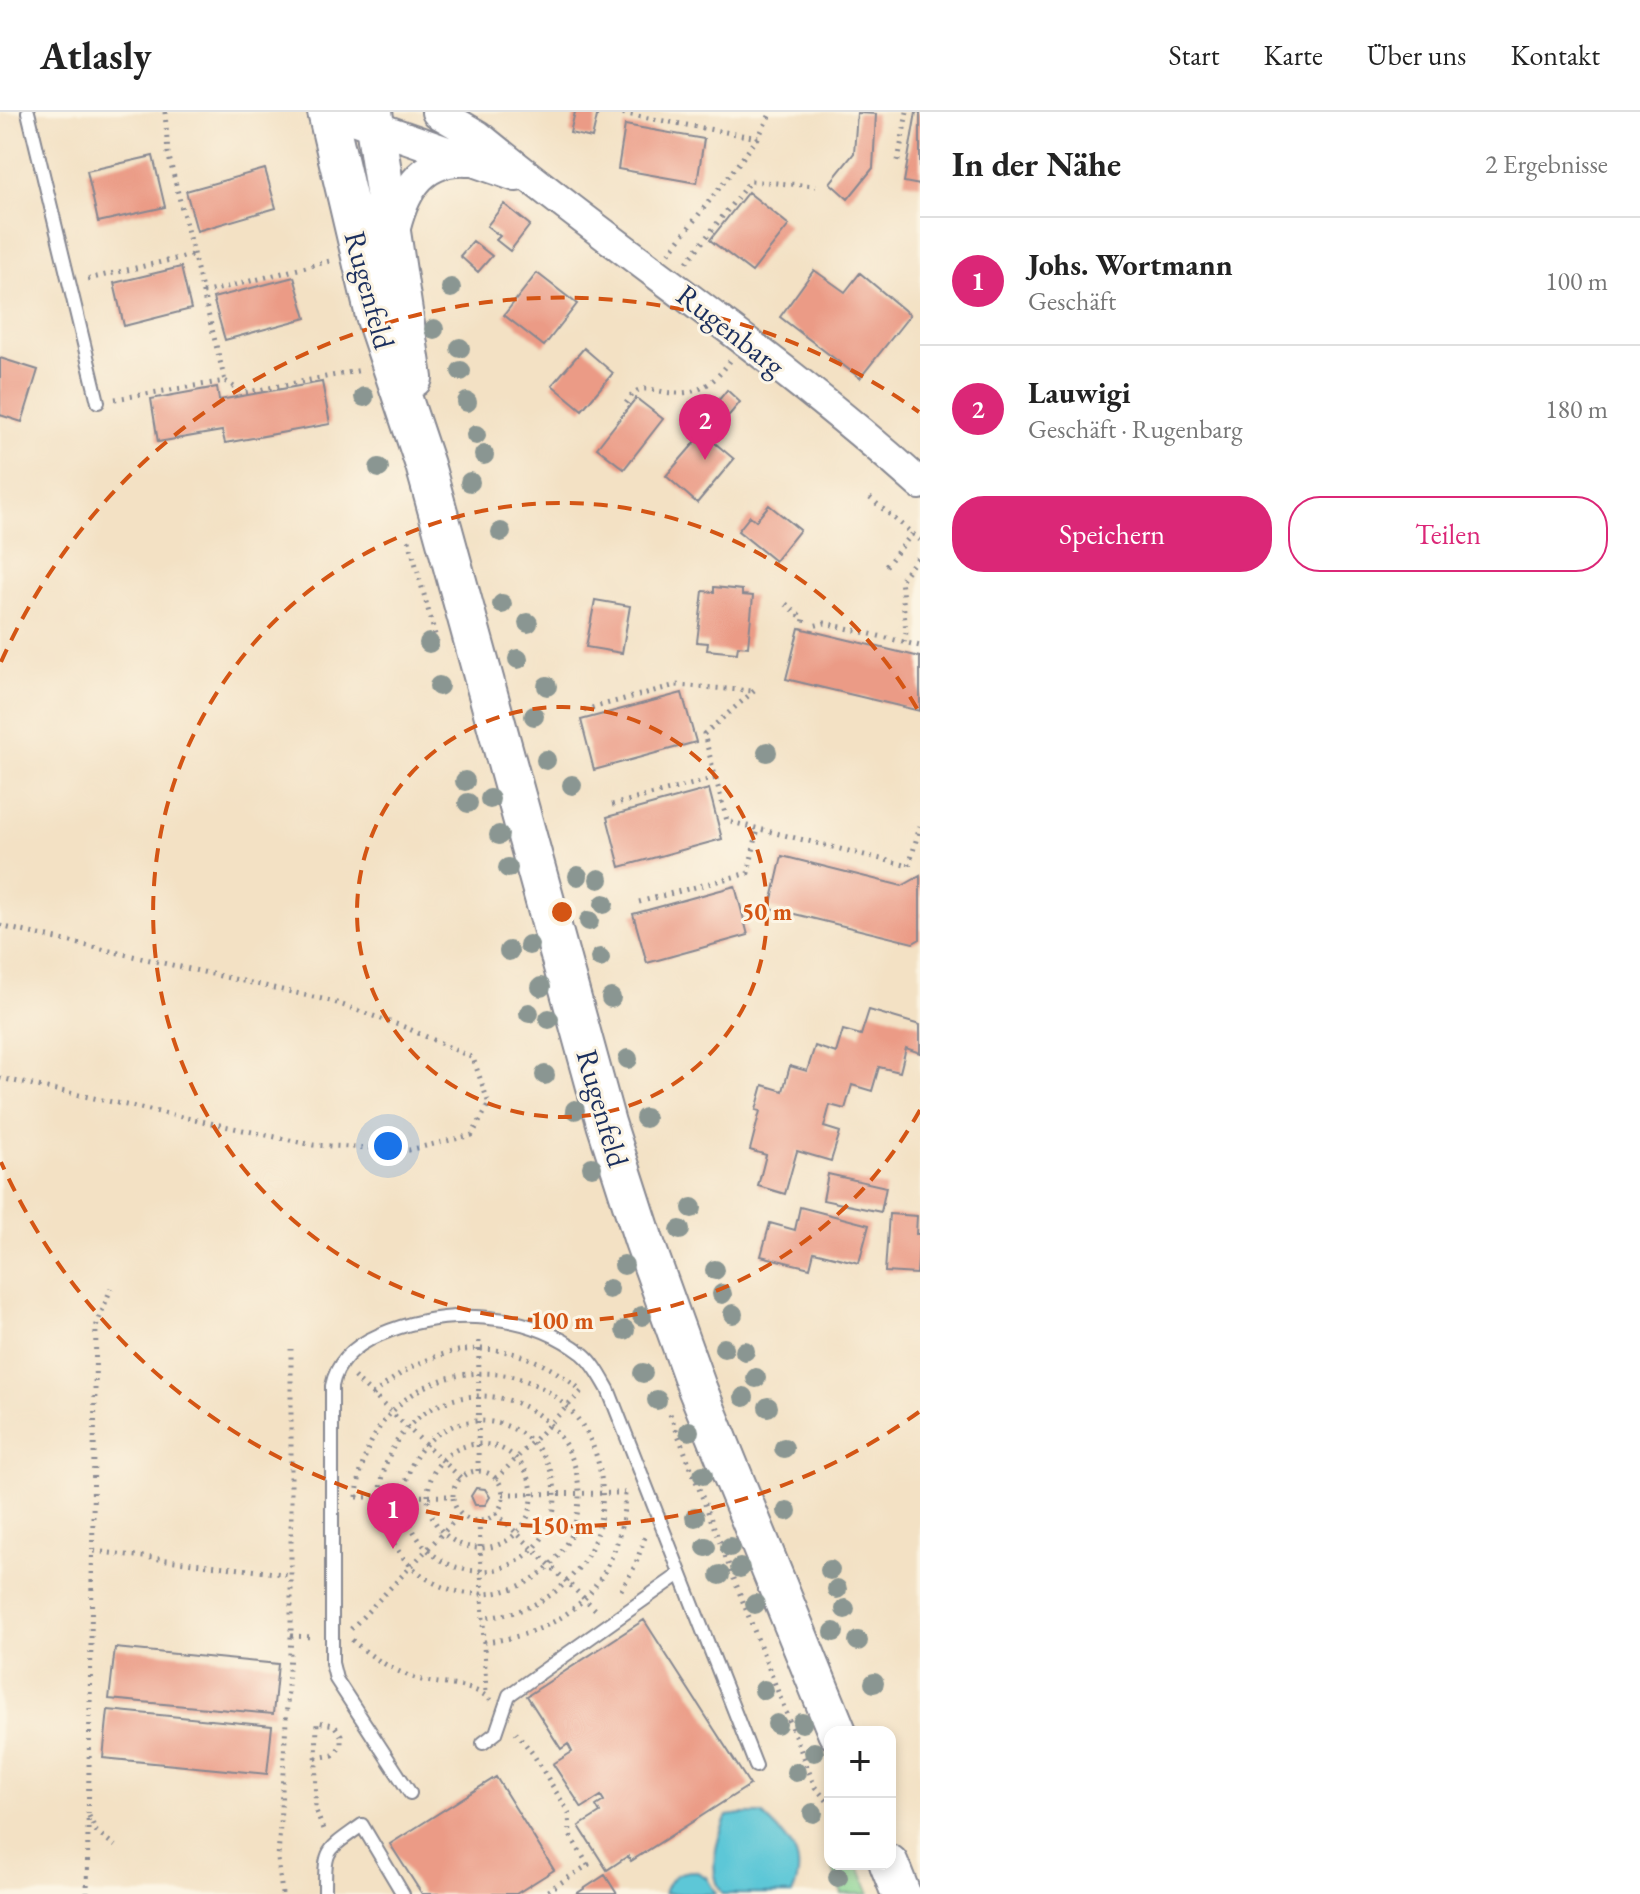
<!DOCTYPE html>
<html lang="de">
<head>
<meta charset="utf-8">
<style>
  :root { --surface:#fff; --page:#f6f6f6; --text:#222; --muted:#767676; --line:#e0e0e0; --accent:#db2777 }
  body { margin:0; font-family:"EB Garamond",serif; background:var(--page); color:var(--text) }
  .controls { position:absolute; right:24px; bottom:24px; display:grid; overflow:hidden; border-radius:16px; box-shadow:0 4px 12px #0003 }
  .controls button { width:72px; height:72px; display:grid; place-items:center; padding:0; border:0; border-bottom:2px solid var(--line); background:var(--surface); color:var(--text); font:40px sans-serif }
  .you { position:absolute; left:388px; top:1034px; width:28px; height:28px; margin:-20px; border:6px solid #fff; border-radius:50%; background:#1a73e8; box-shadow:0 0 0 12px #1a73e833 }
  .badge { display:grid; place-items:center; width:52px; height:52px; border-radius:50%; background:var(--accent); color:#fff; font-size:26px; font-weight:700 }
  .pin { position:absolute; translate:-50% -66px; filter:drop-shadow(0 2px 4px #0008) }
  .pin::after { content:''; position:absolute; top:42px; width:28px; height:24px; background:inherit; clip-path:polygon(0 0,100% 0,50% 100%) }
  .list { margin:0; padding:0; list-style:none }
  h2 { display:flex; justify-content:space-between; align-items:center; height:104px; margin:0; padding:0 32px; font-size:34px }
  h2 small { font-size:26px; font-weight:400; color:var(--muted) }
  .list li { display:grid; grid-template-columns:52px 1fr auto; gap:24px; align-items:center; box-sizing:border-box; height:128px; padding:0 32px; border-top:2px solid var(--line) }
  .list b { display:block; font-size:30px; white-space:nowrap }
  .list p { margin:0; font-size:26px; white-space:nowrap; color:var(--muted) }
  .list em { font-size:26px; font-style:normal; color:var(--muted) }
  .actions { display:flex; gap:16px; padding:24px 32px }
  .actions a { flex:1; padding:18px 0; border:2px solid var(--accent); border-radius:32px; text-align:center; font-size:28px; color:var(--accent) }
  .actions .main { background:var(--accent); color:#fff }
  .map { position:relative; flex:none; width:920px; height:1782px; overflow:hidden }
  header { display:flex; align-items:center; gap:48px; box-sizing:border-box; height:112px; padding:0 40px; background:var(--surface); border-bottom:2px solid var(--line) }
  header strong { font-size:38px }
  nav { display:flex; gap:44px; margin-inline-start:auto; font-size:28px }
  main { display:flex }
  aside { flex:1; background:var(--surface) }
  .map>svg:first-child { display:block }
  .green { fill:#84d190; stroke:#508077; stroke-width:2 }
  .water { fill:#5dc7d7; stroke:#3c7b9a; stroke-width:2 }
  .building { fill:#eb9b86 }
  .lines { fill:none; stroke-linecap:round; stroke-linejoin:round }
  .service-casing { stroke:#878891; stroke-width:16 }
  .tertiary-casing { stroke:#878891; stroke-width:34 }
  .primary-casing { stroke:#878891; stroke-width:42 }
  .path { stroke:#878891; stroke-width:5; stroke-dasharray:2 6; stroke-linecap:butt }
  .service { stroke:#fff; stroke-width:12 }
  .tertiary { stroke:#fff; stroke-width:30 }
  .primary { stroke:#fff; stroke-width:38 }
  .tree { fill:#8a9692 }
  .ring { fill:none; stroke:#d45514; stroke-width:4; stroke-dasharray:14 10 }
  .labels { text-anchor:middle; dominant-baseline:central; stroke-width:6; stroke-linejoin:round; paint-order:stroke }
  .street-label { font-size:30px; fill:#1b2f5e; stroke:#fcf5e5 }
  .centre { fill:#d45514; stroke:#fcf5e5; stroke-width:4 }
  .ring-label { font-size:24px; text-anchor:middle; font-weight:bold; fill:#d45514; stroke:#fcf5e5; stroke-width:6; stroke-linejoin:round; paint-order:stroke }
</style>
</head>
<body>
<header>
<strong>Atlasly</strong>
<nav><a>Start</a><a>Karte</a><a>Über uns</a><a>Kontakt</a></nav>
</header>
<main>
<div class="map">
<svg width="920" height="1782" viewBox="0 0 920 1782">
  <rect width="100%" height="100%" fill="#fcf5e5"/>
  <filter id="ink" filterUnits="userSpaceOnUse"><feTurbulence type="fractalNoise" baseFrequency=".0125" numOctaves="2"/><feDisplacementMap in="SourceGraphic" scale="16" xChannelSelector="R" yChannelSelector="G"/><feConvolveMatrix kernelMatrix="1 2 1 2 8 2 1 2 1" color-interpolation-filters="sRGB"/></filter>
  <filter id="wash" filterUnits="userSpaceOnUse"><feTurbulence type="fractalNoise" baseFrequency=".006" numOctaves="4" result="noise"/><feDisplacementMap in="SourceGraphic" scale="32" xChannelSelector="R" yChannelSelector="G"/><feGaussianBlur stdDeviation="1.8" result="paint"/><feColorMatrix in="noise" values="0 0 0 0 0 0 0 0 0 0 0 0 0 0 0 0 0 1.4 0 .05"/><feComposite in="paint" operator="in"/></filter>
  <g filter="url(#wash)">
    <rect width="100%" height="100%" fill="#f3e1c4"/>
    <path class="green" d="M831,1752H858L870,1782H842Z"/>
    <path class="water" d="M742,1702H762C787,1727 810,1744 792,1782H723C706,1760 717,1727 727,1704Z
      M695,1759L706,1765L716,1782H664C669,1764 678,1759 695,1759Z"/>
    <g id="blocks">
      <path class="building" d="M575,0H598L592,26L570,21Z
        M916,0H920V73L904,70Z
        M857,1L876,2L873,56L848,87L830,71L854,41Z
        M625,13L704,27L697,71L618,57Z
        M153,44L165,95L98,110L87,59Z
        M265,57L276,96L197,119L186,79Z
        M748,80L789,113L752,160L710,128Z
        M504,92L530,113L510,139L496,128L500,124L487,114Z
        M473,129L492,144L478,160L460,144Z
        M181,155L191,197L124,214L114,171Z
        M814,158L845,180L860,161L910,203L860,266L780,205Z
        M537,161L577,192L544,234L504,203Z
        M294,165L306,206L225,228L213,186Z
        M584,236L613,261L582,298L552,273Z
        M0,246L38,258L22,310L0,303Z
        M322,270L330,312L225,331L222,319L158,330L151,287L217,275L219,288Z
        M727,278L740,290L717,318L704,306Z
        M636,286L663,307L624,357L597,336Z
        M703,321L734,347L697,391L666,364Z
        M769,393L800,418L775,449L738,419L750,404L756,409Z
        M714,475L742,478V483L753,484L748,535L738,534L737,541L707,538L708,531L697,530L703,479L714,480Z
        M595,488L630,494L622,541L586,535Z
        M799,516L920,545V599L786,567Z
        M682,581L696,630L594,658L581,608Z
        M709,677L722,727L620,755L607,705Z
        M782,744L902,774L920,764V827L913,831L770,796Z
        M735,774L748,823L647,851L633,802Z
        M869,898L920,913V941L906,936L900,960L879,955L872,979L852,973L845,997L830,993L824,1015L840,1020L831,1049L797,1039L785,1082L758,1074L766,1043L750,1038L760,999L756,998L763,973L783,979L790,954L807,959L815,934L836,941L843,918L861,923Z
        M828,1062L886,1075L881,1100L823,1088Z
        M800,1095L869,1113L859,1151L814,1140L810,1156L761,1144L770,1111L795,1118Z
        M889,1102L917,1104L916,1122H920L917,1162L885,1160Z
        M476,1376L485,1377L490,1385L485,1393H475L471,1384Z
        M644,1508L750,1673L631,1749L628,1744L607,1758L579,1714L600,1701L596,1694L604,1689L601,1684L582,1696L553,1652L572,1640L568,1632L561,1637L527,1584Z
        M115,1536L278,1552L273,1602L109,1587Z
        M108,1598L272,1614L267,1662L103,1646Z
        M496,1665L554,1758L516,1782H422L390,1732Z
        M605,1763L617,1782H576Z"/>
    </g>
  </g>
  <g filter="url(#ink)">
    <use href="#blocks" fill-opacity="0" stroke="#878891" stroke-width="2"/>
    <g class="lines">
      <g class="service-casing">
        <path id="service" d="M28,0L98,290
          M483,1631L496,1621L509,1583L680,1462
          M410,1681L336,1567L332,1551V1274C337,1248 356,1233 379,1223C444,1195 526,1198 583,1242C594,1251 601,1265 608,1277L756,1654
          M325,1782C325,1735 325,1740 362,1713L403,1782"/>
      </g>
      <g class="tertiary-casing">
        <path id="tertiary" d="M333,0L516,64
          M437,0L478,24C623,143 781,246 920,372
          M393,124C402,83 419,46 467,49"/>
      </g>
      <g class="primary-casing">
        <path id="primary" d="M327,0L375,204L425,353L606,1011L644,1129L697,1276L837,1620
          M373,0L413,266
          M889,1752L901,1782"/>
      </g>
      <path class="path" d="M165,0L168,41L225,269
        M615,0L758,26
        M898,49L907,0
        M669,141L758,26L771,0
        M687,150L750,69L816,74
        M88,167L192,143
        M203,181L330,149
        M115,287L225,269L243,281L362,258
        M626,291C630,286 633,280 639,278C647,275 657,279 665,280C695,285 713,273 730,249
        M870,386L920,428
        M409,428L437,530
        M886,454L912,422
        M786,492L804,507L802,516
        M812,519L813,514L825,511L920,534
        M904,530L906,520L901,467L920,443
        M754,579L704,622L727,709L909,754L920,714
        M584,598L676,573L753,579
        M612,693L716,666
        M639,790L748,761L758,717
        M0,814L331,889L407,916L473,946L489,992L472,1023L409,1038L313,1033L0,966
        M354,1265L461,1366
        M373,1283C439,1224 514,1221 582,1279
        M381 1383a99 99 0 1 1 198 0a99 99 0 1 1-198 0Z
        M670,1302L815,1675L830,1692
        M405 1384a75 75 0 1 1 150 0a75 75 0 1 1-150 0Z
        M428 1384a52 52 0 1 1 104 0a52 52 0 1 1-104 0Z
        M478,1359L479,1224
        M453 1384a25 25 0 1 1 50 0a25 25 0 1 1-50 0Z
        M496,1367L584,1277
        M503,1382L631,1381
        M357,1385C369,1223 588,1221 602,1373C604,1397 599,1423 587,1444C562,1483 528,1502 482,1506
        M357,1385L453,1384
        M496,1401L596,1498
        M479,1409L486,1582
        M94,1439L291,1463
        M621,1478L635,1454L645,1425
        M351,1517L461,1402
        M291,1524L315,1525
        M352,1528C371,1545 393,1559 418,1567C438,1573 477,1572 490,1588
        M484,1530C570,1522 622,1468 625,1381
        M516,1620L533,1642L569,1701L570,1723L588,1753L543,1782
        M316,1646L333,1643L341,1634V1623L334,1613L317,1610L315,1696L324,1720
        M89,1704L96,1719L115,1734
        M87,1782L96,1215L111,1176
        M282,1782L278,1747L291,1524V1237"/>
      <use href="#service" class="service"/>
      <use href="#tertiary" class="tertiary"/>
      <use href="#primary" class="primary"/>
    </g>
    <g class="tree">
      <circle cx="451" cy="176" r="10"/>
      <circle cx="434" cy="217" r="10"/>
      <circle cx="460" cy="236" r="10"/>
      <circle cx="461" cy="259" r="10"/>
      <circle cx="364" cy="285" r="10"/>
      <circle cx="467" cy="290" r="10"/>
      <circle cx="476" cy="323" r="10"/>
      <circle cx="484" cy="343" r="10"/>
      <circle cx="379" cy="356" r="10"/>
      <circle cx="470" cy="370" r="10"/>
      <circle cx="501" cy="420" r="10"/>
      <circle cx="502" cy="492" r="10"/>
      <circle cx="528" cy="511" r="10"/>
      <circle cx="429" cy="531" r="10"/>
      <circle cx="518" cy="547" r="10"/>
      <circle cx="439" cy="574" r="10"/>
      <circle cx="547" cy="574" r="10"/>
      <circle cx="534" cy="604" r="10"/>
      <circle cx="767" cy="640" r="10"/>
      <circle cx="546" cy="648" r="10"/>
      <circle cx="465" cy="669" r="10"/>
      <circle cx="572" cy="673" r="10"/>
      <circle cx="490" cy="687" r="10"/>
      <circle cx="468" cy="691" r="10"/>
      <circle cx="499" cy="723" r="10"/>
      <circle cx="508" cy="756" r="10"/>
      <circle cx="578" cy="764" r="10"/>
      <circle cx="599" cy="767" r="10"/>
      <circle cx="604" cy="792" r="10"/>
      <circle cx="589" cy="809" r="10"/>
      <circle cx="529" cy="833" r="10"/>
      <circle cx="509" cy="839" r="10"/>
      <circle cx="600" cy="846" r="10"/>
      <circle cx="541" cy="875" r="10"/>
      <circle cx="611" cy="886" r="10"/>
      <circle cx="529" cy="901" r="10"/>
      <circle cx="549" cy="907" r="10"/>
      <circle cx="628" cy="947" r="10"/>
      <circle cx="545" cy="963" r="10"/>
      <circle cx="575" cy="998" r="10"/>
      <circle cx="645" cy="1006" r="10"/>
      <circle cx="592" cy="1055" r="10"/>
      <circle cx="692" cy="1096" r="10"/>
      <circle cx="680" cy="1118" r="10"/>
      <circle cx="624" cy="1153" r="10"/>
      <circle cx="715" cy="1158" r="10"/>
      <circle cx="609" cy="1177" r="10"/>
      <circle cx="722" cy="1182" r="10"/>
      <circle cx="733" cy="1202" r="10"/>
      <circle cx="642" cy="1204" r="10"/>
      <circle cx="625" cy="1218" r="10"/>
      <circle cx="724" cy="1236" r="10"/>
      <circle cx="745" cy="1239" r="10"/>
      <circle cx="643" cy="1261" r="10"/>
      <circle cx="756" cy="1266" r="10"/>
      <circle cx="744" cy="1285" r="10"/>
      <circle cx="657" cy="1288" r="10"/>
      <circle cx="768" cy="1295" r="10"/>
      <circle cx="689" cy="1319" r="10"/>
      <circle cx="784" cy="1336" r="10"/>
      <circle cx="703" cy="1363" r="10"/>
      <circle cx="787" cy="1399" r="10"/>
      <circle cx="695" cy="1405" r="10"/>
      <circle cx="706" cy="1435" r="10"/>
      <circle cx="730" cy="1435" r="10"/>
      <circle cx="740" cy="1456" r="10"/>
      <circle cx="830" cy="1458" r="10"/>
      <circle cx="720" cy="1463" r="10"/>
      <circle cx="837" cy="1477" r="10"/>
      <circle cx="755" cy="1492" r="10"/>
      <circle cx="845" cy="1497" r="10"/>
      <circle cx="834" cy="1520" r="10"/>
      <circle cx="858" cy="1529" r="10"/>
      <circle cx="874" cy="1571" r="10"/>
      <circle cx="764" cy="1578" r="10"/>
      <circle cx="802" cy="1611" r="10"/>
      <circle cx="777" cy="1612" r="10"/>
      <circle cx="814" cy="1640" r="10"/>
      <circle cx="796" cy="1660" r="10"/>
      <circle cx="813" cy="1701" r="10"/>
      <circle cx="838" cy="1765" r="10"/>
    </g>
  </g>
  <g class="ring">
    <circle cx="562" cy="800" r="205"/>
    <path d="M920 998A409 409 0 1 1 920 602"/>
    <path d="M919 1300A614 614 0 0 1 1 1050M1 550A614 614 0 0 1 919 300"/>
  </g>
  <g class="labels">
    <g class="street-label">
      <text transform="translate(370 178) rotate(75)">Rugenfeld</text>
      <text transform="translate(731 218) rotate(38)">Rugenbarg</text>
      <text transform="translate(603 996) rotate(74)">Rugenfeld</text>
    </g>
  </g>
  <circle cx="562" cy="800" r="12" class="centre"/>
  <g class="ring-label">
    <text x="767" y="808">50 m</text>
    <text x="562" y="1217">100 m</text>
    <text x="562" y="1422">150 m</text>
  </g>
</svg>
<div class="controls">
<button>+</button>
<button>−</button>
</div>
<div class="you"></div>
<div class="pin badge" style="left:393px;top:1437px">1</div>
<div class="pin badge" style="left:705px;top:348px">2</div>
</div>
<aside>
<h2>In der Nähe<small>2 Ergebnisse</small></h2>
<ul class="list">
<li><span class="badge">1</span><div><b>Johs. Wortmann</b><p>Geschäft</p></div><em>100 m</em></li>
<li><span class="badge">2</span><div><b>Lauwigi</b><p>Geschäft · Rugenbarg</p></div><em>180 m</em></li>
</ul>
<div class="actions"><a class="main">Speichern</a><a>Teilen</a></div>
</aside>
</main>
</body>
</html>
